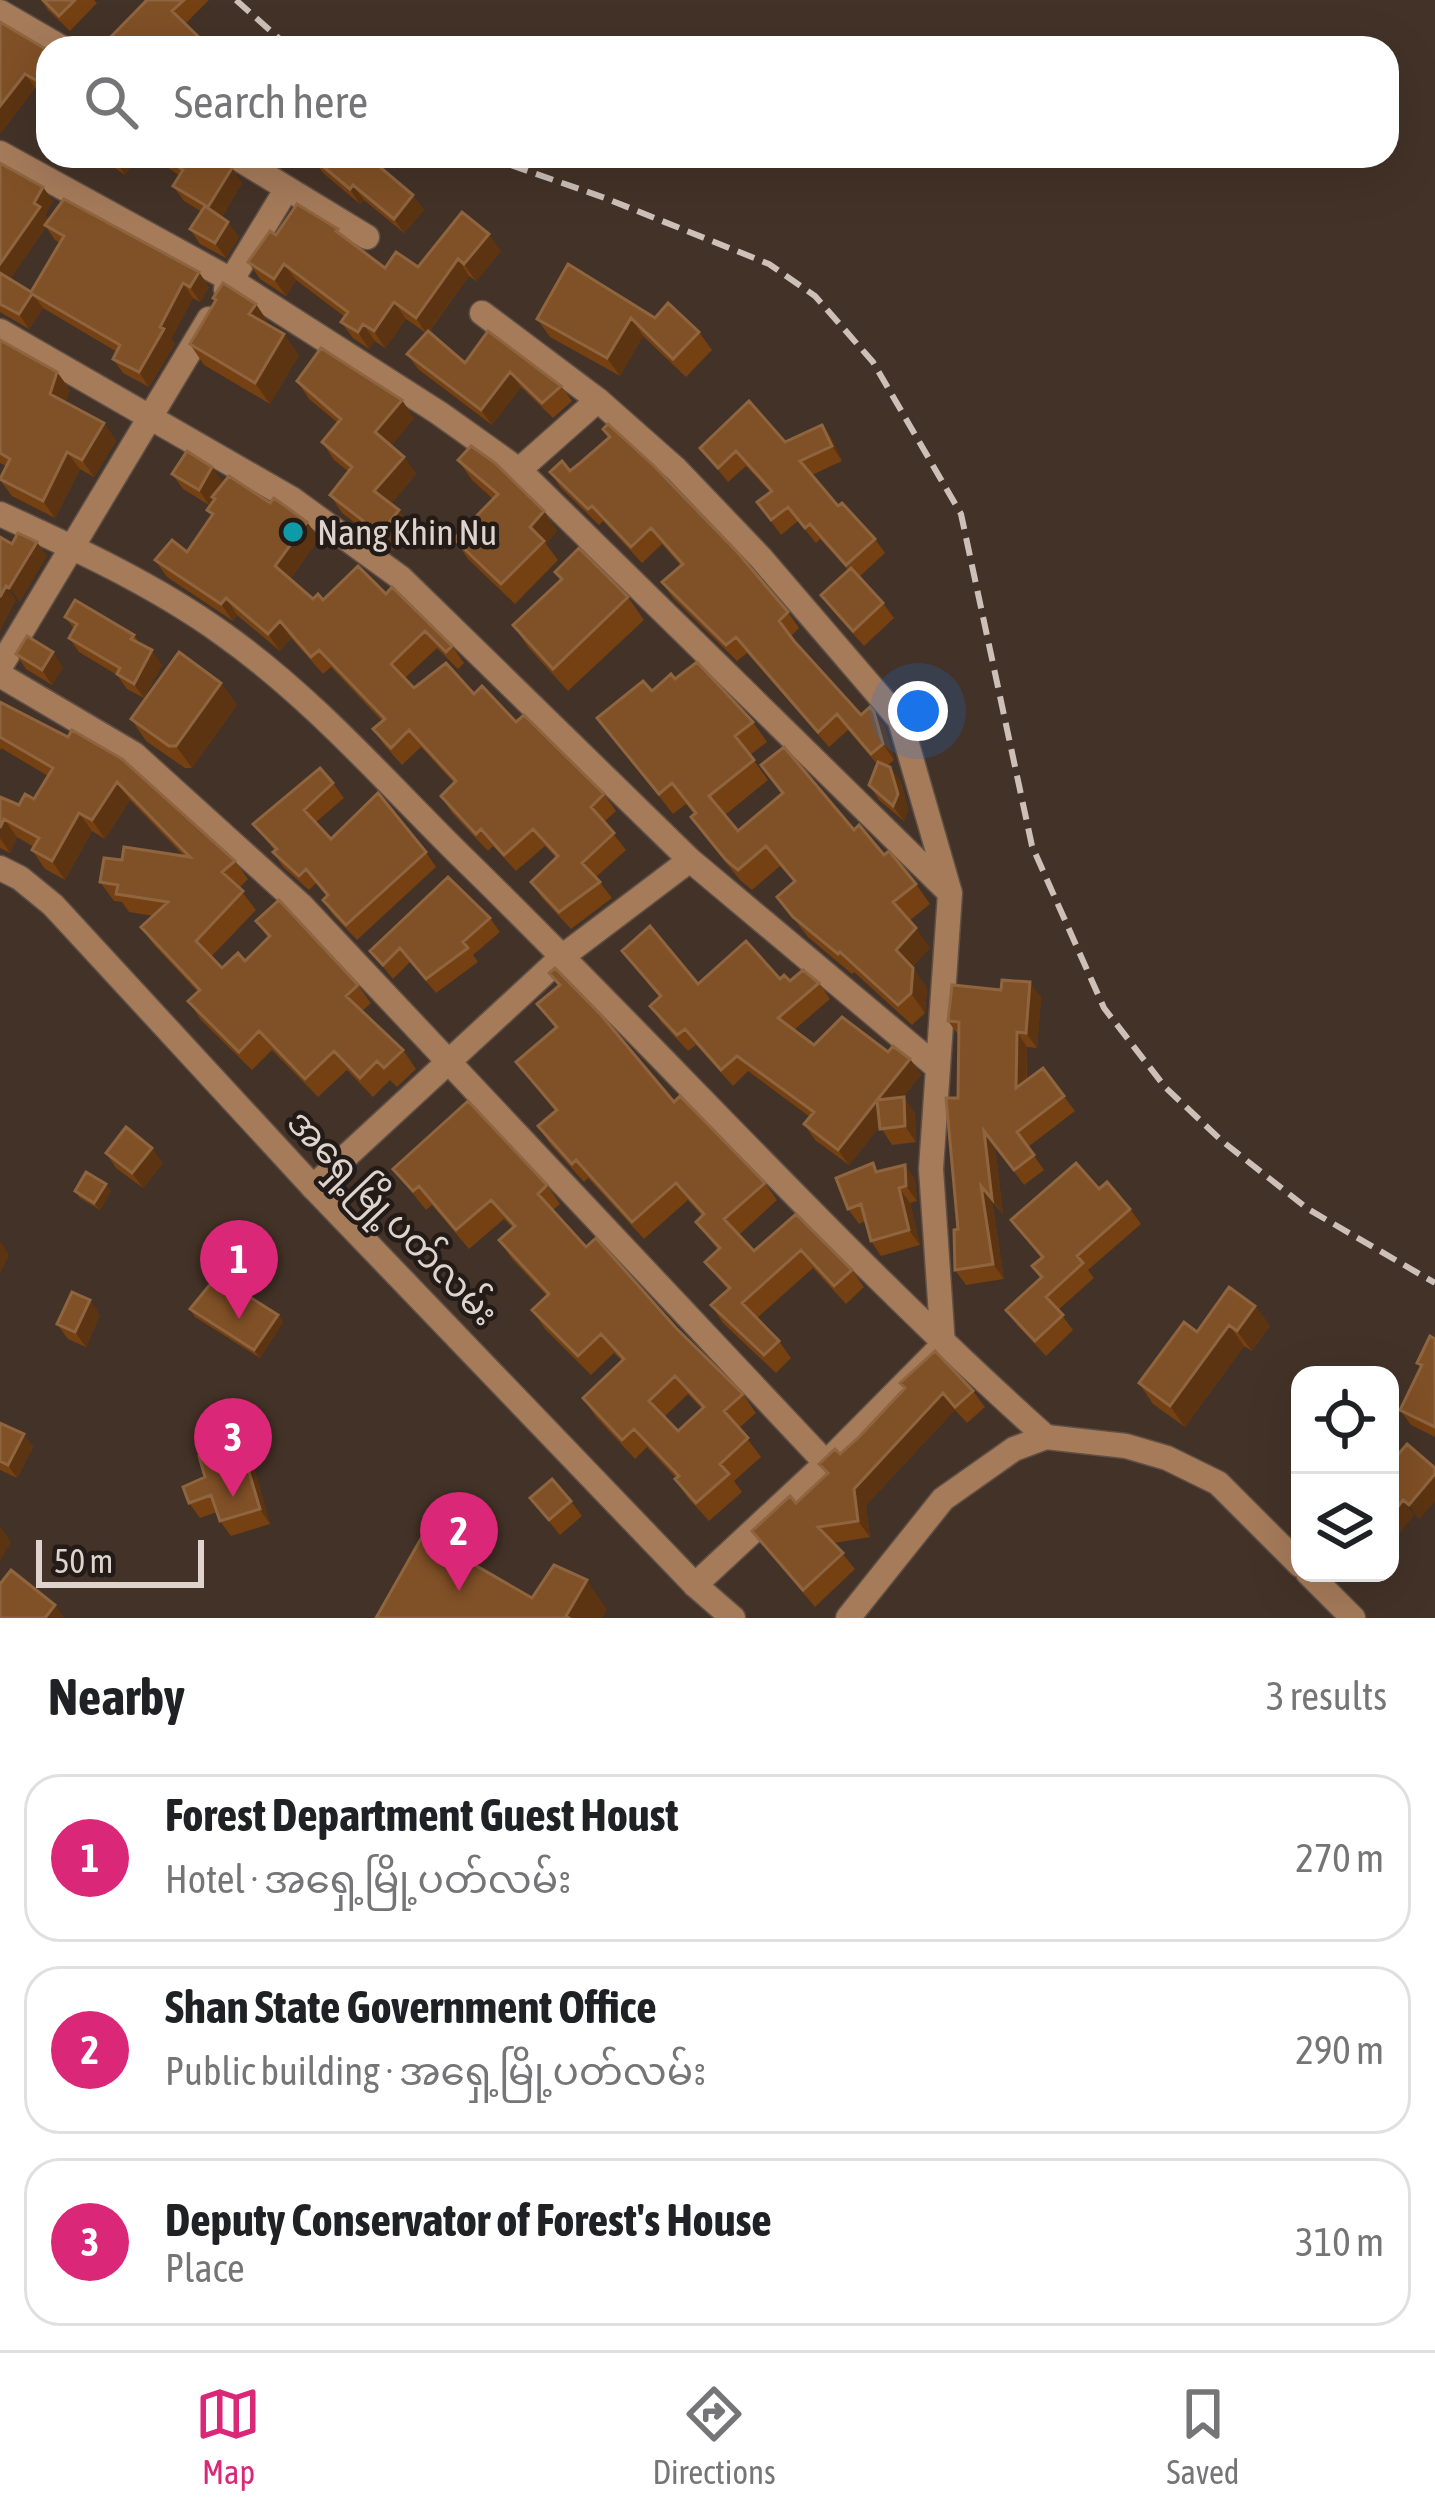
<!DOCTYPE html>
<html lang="en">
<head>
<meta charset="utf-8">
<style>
  :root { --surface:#fff; --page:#f6f6f6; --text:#202124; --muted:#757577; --line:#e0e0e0; --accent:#db2777 }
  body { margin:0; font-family:"Asap Condensed","Noto Sans Myanmar",sans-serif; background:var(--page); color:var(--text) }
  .controls { position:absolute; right:36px; bottom:36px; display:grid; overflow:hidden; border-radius:24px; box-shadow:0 12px 48px #0002 }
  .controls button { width:108px; height:108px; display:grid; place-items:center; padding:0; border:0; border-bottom:3px solid var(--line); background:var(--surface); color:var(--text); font:60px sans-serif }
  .scale { position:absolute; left:36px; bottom:30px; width:168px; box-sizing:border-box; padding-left:12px; border:6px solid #dfd4cd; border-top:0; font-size:33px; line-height:42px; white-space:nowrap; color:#dfd4cd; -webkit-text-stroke:9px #231b17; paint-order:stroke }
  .you { position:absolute; left:918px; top:711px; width:42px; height:42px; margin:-30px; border:9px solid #fff; border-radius:50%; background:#1a73e8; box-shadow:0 0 0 18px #1a73e833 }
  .badge { display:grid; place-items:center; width:78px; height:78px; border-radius:50%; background:var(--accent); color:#fff; font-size:39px; font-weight:700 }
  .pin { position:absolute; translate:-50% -99px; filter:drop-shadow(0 3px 6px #0008) }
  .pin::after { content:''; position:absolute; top:63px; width:42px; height:36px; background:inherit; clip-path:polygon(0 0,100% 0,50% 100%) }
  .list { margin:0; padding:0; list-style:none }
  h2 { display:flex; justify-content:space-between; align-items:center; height:156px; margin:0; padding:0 48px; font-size:51px }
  h2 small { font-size:39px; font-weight:400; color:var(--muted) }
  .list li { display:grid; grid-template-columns:78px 1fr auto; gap:36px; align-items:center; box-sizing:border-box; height:168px; margin:0 24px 24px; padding:0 24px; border:3px solid var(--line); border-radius:36px }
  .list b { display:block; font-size:45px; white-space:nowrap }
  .list p { margin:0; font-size:39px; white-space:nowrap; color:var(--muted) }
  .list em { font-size:39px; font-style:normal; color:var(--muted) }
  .icon { flex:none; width:66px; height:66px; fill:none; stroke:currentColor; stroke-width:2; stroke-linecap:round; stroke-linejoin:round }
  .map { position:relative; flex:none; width:1435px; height:1618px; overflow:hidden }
  .search { position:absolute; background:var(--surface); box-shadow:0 12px 48px #0002; left:36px; right:36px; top:36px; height:132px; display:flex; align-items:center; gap:30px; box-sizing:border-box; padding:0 42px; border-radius:36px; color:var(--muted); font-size:45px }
  .sheet { height:732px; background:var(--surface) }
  nav { display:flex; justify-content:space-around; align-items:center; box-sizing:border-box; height:168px; border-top:3px solid var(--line); background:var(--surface); font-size:33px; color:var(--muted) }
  nav a { display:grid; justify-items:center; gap:6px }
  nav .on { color:var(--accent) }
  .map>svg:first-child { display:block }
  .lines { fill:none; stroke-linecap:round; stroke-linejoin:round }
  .minor-casing { stroke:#5f4f45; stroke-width:27 }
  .tertiary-casing { stroke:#5f4f45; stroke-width:27 }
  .minor { stroke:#a57b5a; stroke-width:24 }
  .tertiary { stroke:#a57b5a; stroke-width:24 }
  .rail { stroke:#ccc0b9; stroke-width:6; stroke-dasharray:18 9; stroke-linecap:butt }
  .wall { fill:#754012; fill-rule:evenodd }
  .shaded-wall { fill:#5c3412 }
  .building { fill:#805026; stroke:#8f6540; stroke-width:3; fill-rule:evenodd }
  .culture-dot { fill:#0f9aa8; stroke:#231b17; stroke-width:4.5 }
  .labels { text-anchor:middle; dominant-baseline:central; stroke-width:9; stroke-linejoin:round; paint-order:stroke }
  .poi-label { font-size:36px; fill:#dfd4cd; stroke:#231b17; text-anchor:start }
  .street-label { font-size:36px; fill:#dfd4cd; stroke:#231b17 }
</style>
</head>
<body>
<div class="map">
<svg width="1435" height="1618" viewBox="0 0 1435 1618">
  <rect width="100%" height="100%" fill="#433227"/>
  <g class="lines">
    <g class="minor-casing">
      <path id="minor" d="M0,12L62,48
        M0,153L231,280L439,413L519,470L948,891
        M234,156L367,237
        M226,289L286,190
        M482,313L598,400L676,469L761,558L900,720L950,893L931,1169L943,1345L826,1463L695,1585
        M0,331L292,499L401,578L690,860L938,1068
        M519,470L598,400
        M0,514C75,548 155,585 223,634C312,697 384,780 461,856C658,1048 842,1254 1046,1437
        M0,667L209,319
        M0,675L134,754L302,906L826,1463
        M313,1187L563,956L690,860"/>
    </g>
    <g class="tertiary-casing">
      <path id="tertiary" d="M0,868L20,878L53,905L313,1187L695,1585L733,1618
        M1308,1573L1353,1618
        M848,1618L943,1499L1014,1449L1046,1437L1126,1446L1167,1458L1218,1483L1300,1565"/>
    </g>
    <use href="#minor" class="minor"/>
    <use href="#tertiary" class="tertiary"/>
    <path class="rail" d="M236,0L290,48
      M485,156L605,198L769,264L815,296L873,362L961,514L1032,846L1104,1008L1165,1087L1222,1141L1308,1209L1435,1283"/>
  </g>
  <path class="wall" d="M41,0H94L97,3L70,31L48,10Z
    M147,0H209L185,24Z
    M0,22L44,48H48V96L35,88L0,134Z
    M103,156H138L125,175L109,164Z
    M151,156H212L232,168L242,183L222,217L239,237L226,258L200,244L190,229L202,212L184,201L173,186L180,176Z
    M311,156H367L413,195L424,210L404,233L364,200L360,204L323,173Z
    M0,163L53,201L45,215L49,220L209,287L200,302L193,298L171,339L175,344L149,387L123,373L113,359L117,352L43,308L29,329L0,312ZM46,227L55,240L60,243L31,292L10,279Z
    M276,235L344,237L385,268L418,267L501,251L476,281L469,276L429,332L465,363L561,386L572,401L553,418L521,387L492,425L418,369L407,354L426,333L406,319L385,348L375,341L369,349L353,338L341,322L345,317L296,280L286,296L260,279L248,262Z
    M213,298L270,325L299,355L270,404L204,365L190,344L215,302Z
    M655,318L699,332L712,350L686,377L643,336L620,376L550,337L537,319Z
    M0,340L57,372L70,390L65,402L104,423L116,441L94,477L80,469L55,518L12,496L0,480L6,466L0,463Z
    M297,381L414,418L391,446L404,457L416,474L391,504L411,527L393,551L342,513L330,495L349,472L334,460L322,442L338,423L309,399Z
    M822,425L832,439L842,461L812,475L838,506L875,539L885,553L859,577L883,603L894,618L864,646L832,610L821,595L849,571L820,539L816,543L798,521L781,535L757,502L770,492L746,466L728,482L700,448L785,442Z
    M603,429L788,612L799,628L791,636L861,715L874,712L885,728L894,760L887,766L890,767L901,782L908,809L904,821L879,800L869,785L877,764L848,730L829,747L747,653L737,661L673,598L662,582L681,566L662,544L642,563L603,521L599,525L561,488L550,472L570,471L609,438Z
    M458,460L544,511L557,531L546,544L558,560L515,604L468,559L454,539L493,499L472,480Z
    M172,474L223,482L219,488L270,503L307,522L319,539L290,579L313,599L386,594L452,646L464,663L458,669L437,648L405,678L414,688L474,694L516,722L604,794L616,811L604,822L626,850L596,877L612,898L571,929L542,898L531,882L556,858L545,846L516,871L493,846L488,851L452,813L441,796L454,783L421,747L402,765L385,746L373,729L382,721L331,667L323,674L291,638L280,651L237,615L233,621L167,577L155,560L187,552L212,517L207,510L214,500L213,499L209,505L183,489Z
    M555,572L628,597L644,620L568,691L528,647L513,625L561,580Z
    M65,617L134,635L140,644L162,665L144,698L127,689L117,675L79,652L69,638L74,629Z
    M16,654L63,667L52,685L26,669Z
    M675,679L753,722L767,742L750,755L768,780L725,815L738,831L782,794L761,765L854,830L884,855L916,884L930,904L909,921L930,948L912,967L927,988L925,1013L912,1025L854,972L852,974L808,937L777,897L794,882L780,866L752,890L740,880L705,837L691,817L694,814L686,804L673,814L597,718Z
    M221,683L237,705L192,768H185L146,741L131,719Z
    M0,702L235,861L248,879L239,888L256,910L211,957L222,968L245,961L268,938L256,921L358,985L371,1003L362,1011L403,1050L416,1069L397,1087L390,1080L373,1097L347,1070L318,1097L272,1050L252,1070L201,1020L188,1001L198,992L154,945L141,927L153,916L129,912L122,902L114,901L100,882L122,860L184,856L130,800L105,839L92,831L65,880L45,869L32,850L34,847L17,837L10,853L0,848V797L19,805L34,799L48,776L1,748L0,751Z
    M333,783L344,798L316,822L331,839L426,852L436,867L357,940L333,915L323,900L327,896L316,883L309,890L283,867L273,852L275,851L253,824Z
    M490,918L500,932L473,955L478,962L436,993L410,962L393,979L370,951Z
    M622,951L698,984L780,979L819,983L830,999L794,1030L814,1045L888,1052L910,1059L921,1075L903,1097L915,1113L916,1142L892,1145L880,1126L849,1165L815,1140L804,1124L810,1117L748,1071L733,1086L696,1045L688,1051L661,1022L650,1006L659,997Z
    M549,973L674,1102L765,1183L777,1200L739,1235L754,1251L796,1214L852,1270L864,1287L846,1304L813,1268L757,1318L779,1341L791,1358L776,1373L723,1323L711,1305L728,1290L705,1262L718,1250L696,1222L702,1216L688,1200L644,1239L588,1178L584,1182L550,1144L538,1126L555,1111L516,1062L555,1028L537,1004L558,986Z
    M1041,997L1037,1048L1027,1047V1080L1043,1068L1075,1111L1028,1147L1044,1170L1024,1185L995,1146L1003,1214L992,1201L1004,1279L966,1285L955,1270L958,1229L959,1036L948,1021Z
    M106,1153L163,1163L143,1188L116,1168Z
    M905,1165L915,1180L917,1201L910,1203L920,1245L881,1256L871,1241L865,1221L859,1224L848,1209L878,1171Z
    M393,1169L547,1185L560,1204L553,1210L586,1247L676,1328L743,1394L756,1413L739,1428L761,1457L734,1481L742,1492L709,1521L688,1498L675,1479L676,1478L647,1447L635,1459L596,1417L583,1398L622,1361L614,1353L591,1375L545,1329L532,1310L547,1296L512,1259L499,1240L513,1228L504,1219L469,1249L432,1205L426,1210ZM688,1394L702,1409L678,1431L664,1417Z
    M106,1184L111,1191L100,1210L80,1198L75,1191Z
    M1099,1189L1130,1209L1141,1224L1088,1270L1094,1278L1058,1310L1073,1330L1046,1356L1017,1325L1006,1310L1040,1278L1032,1266L1041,1258L1011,1220Z
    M1255,1306L1270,1326L1252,1351L1244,1346L1185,1427L1153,1404L1139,1383L1197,1332Z
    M190,1309L278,1315L283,1322L260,1358L195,1317Z
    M100,1315L86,1347L68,1339L57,1324Z
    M1435,1339V1437L1411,1425L1400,1410L1421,1368L1417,1363Z
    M904,1389L973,1391L985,1407L967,1423L955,1410L866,1505L870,1537L834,1543L855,1569L815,1607L764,1547L752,1531L796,1503L827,1474L819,1464L840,1454L859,1437Z
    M0,1423L33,1447L17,1478L0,1470Z
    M241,1445L252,1460L270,1524L231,1536L220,1521L217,1512L200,1518L189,1503L205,1477Z
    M530,1498L571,1501L582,1516L560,1535Z"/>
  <path class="shaded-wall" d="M25,74L35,88L0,134V106Z
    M117,156H138L125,175L115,160Z
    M232,168L242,183L219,222L208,207Z
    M353,185L364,200L360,204L350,189Z
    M43,187L53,201L45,215L50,221L6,285L0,276V264Z
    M413,195L424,210L404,233L394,219Z
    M228,222L239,237L226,258L215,243Z
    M489,234L501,251L476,281L464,264Z
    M458,259L469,276L427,334L416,318Z
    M284,264L296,280L286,296L274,279Z
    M199,272L209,287L200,302L190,287Z
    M183,283L193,298L171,339L175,344L149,387L139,372Z
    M32,294L43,308L29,329L19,314Z
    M394,302L406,319L385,348L374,331Z
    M256,304L270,325L264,335L249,314Z
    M631,318L643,336L620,376L607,358Z
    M363,324L375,341L369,349L358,332Z
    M284,334L299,355L270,404L255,383Z
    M57,372L70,390L62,412L50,394Z
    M510,372L521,387L492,425L481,410Z
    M402,400L414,418L388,450L375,432Z
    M104,423L116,441L94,477L82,460Z
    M822,425L832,439L842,461L832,446Z
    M67,452L80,469L55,518L43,501Z
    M404,457L416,474L387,509L374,491Z
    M212,467L223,482L209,505L199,490Z
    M399,510L411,527L393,551L380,534Z
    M544,511L557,531L546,544L530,527Z
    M307,522L319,539L287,583L275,566Z
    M37,542L47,556L20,602L9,588Z
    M6,586L16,600L0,631V597Z
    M226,598L237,615L233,621L221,604Z
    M280,621L291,638L280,651L268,634Z
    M152,650L162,665L144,698L134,684Z
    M53,652L63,667L52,685L42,670Z
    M221,683L237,705L192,768L176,746Z
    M874,712L885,728L894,760L883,744Z
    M890,767L901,782L908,809L904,821L893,806Z
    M117,782L130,800L105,839L92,820Z
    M79,813L92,831L65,880L52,861Z
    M4,819L17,837L10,853L0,838V828Z
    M916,928L930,948L910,970L896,950Z
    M913,968L927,988L925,1013L911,993Z
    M1030,982L1041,997L1037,1048L1026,1033Z
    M1017,1032L1027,1047L1026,1103L1016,1088Z
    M910,1059L921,1075L849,1165L838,1150Z
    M904,1097L915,1113L916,1142L905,1126Z
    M984,1131L995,1146L1003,1214L992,1199Z
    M152,1148L163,1163L143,1188L132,1173Z
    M905,1165L915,1180L917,1201L906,1186Z
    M106,1184L111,1191L100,1210L94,1203Z
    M981,1186L992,1201L1004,1279L993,1264Z
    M899,1188L910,1203L920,1245L909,1230Z
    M0,1241L9,1255L0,1274Z
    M90,1300L100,1315L86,1347L75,1332Z
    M1255,1306L1270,1326L1252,1351L1237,1331Z
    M278,1315L283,1322L260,1358L254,1350Z
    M1229,1325L1244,1346L1185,1427L1170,1406Z
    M943,1393L955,1410L866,1505L870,1537L858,1521L854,1489Z
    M24,1434L33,1447L17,1478L8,1465Z
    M241,1445L252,1460L270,1524L260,1509Z
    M1435,1474V1501L1419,1520L1409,1505Z
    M1403,1500L1414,1515L1390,1546V1517Z
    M0,1526L11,1542L0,1562Z
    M587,1580L607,1610L602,1618H567L566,1616Z
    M55,1605L64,1618H45Z"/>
  <path class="building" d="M43,0H75L59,16Z
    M147,0H184L172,11L210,48H100Z
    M0,22L44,48H60H48V87L25,74L0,106Z
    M163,156H212L232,168L208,207L173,186L183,170Z
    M314,156H367L413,195L394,219L353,185L350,189L313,158Z
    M0,163L43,187L34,203L40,207L0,264Z
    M64,199L199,272L190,287L183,283L160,327L164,329L139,372L113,359L120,345L32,294L19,314L0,304V273L31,292L64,236L45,225Z
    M297,204L338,229L336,231L385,268L396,252L418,267L462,212L489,234L464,264L458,259L416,318L394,302L374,331L363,324L358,332L341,322L348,312L284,264L274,279L248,262L270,231L276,235Z
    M205,206L228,222L215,243L190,229Z
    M568,264L655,318L668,303L699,332L673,359L631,318L607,358L537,319Z
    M223,283L256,304L249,314L284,334L255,383L190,344L216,300L213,298Z
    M428,331L465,363L488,331L561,386L542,403L510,372L481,410L407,354Z
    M0,340L57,372L50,394L104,423L82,460L67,452L43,501L0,479L10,459L0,453Z
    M321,348L402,400L375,432L404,457L374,491L399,510L380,534L330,495L352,467L322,442L341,419L297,381Z
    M749,401L785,442L822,425L832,446L800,461L838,506L842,503L875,539L846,565L810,524L805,528L788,507L771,520L757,502L772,491L736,451L718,468L700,448Z
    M608,424L653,465L738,553L788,612L779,621L794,641L861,715L870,707L874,712L883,744L871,754L837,714L818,732L736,637L726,645L662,582L683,564L651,528L631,547L592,506L588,509L550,472L562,461L570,471L580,463L610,437L603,429Z
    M471,446L495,463L544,511L530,527L544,541L501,584L454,539L498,494L458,460Z
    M187,451L212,467L199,490L172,474Z
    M229,476L270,503L274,498L307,522L275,566L313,599L318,594L323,600L358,566L386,594L392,587L452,646L446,652L425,631L391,664L414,688L446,663L474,694L482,686L516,722L524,715L604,794L591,807L614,833L582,863L600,882L559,912L531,882L558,856L533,829L504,855L481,829L476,834L441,796L456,781L409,730L391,748L373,729L385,719L319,650L311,657L280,621L268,634L226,598L221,604L155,560L172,540L187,552L213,514L207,510L215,499L212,497Z
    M18,533L37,542L9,588L6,586L0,597V537L12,544Z
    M579,548L628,597L553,669L513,625L562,579L555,572Z
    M851,568L883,603L853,631L821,595Z
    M75,600L134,635L131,639L152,650L134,684L117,674L120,668L69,638L77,624L65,617Z
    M27,636L53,652L42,670L16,654Z
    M179,652L221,683L176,746H169L131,719Z
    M697,662L753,722L735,736L754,760L709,796L738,831L783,793L761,765L784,747L854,830L859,825L884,855L889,851L916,884L893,902L916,928L896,950L913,968L911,993L898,1005L840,952L838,954L793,917L777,897L795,881L766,846L738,870L726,860L691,817L696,813L672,783L659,794L597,718L643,681L652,691L671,674L675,679Z
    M0,702L68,737L72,730L122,759L235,861L222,872L243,891L196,941L222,968L238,953L245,961L270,936L256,921L279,900L358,985L346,996L403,1050L384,1068L377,1061L360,1078L334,1051L305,1079L259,1031L239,1052L188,1001L200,990L141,927L168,902L116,894L118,885L100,882L104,858L122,860L124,847L190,857L117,782L92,820L79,813L52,861L32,850L39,838L4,819L0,828V797L19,805L25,794L34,799L53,768L0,737Z
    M878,762L890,767L898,794L893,806L869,785Z
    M320,768L333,783L304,810L331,839L378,793L426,852L346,925L323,900L328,895L306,869L299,876L273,852L277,849L253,824Z
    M448,877L490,918L463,942L468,948L426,979L400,948L383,965L370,951Z
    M650,926L698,984L746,941L780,979L784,975L790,981L803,970L819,983L778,1018L814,1045L842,1017L888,1052L893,1046L910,1059L877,1100L904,1097L905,1126L880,1129L877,1100L838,1150L804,1124L814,1112L737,1056L721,1070L685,1029L677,1035L650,1006L661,996L622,951Z
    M555,968L601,1015L674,1102L680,1096L765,1183L724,1219L754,1251L796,1214L852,1270L834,1286L801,1250L742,1303L779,1341L764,1355L711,1305L730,1288L705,1262L720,1248L696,1222L704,1214L676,1183L632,1222L576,1160L572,1164L538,1126L557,1110L516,1062L557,1027L537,1004L560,985L549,973Z
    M1002,980L1030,982L1026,1033L1017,1032L1016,1088L1043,1068L1064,1096L1017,1132L1034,1155L1014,1170L984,1131L992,1199L981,1186L993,1264L955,1270L954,1230L958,1229L946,1098H958L959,1022L948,1021L952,985L1001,990Z
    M468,1101L547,1185L538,1194L586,1247L596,1238L676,1328L743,1394L724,1411L748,1438L720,1464L729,1474L696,1503L675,1479L679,1476L634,1429L622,1440L583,1398L624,1359L601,1334L578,1356L532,1310L549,1294L499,1240L515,1226L491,1200L456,1230L419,1186L413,1191L393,1169ZM675,1376L704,1407L678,1431L649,1401Z
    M126,1127L152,1148L132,1173L106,1153Z
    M873,1163L876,1172L905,1165L906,1186L899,1188L909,1230L871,1241L861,1204L848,1209L836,1178Z
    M1076,1163L1099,1189L1107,1182L1130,1209L1077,1256L1083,1263L1046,1297L1063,1315L1035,1341L1006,1310L1042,1277L1032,1266L1043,1257L1011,1220Z
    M86,1172L106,1184L94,1203L75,1191Z
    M217,1276L278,1315L254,1350L190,1309Z
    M1229,1287L1255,1306L1237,1331L1229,1325L1170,1406L1139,1383L1184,1322L1197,1332Z
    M72,1292L90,1300L75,1332L57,1324Z
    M1430,1336L1435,1339V1427L1400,1410L1422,1365L1417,1363Z
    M935,1351L973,1391L955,1407L943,1393L854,1489L858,1521L818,1527L843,1553L803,1590L752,1531L790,1496L796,1503L828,1473L819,1464L835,1449L840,1454L859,1437L905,1388L900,1383Z
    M0,1423L24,1434L8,1465L0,1461Z
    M1407,1444L1435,1468V1474L1409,1505L1403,1500L1390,1517V1464Z
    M241,1445L260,1509L220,1521L211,1495L189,1503L183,1487L205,1477L199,1456Z
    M552,1479L571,1501L549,1520L530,1498Z
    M423,1535L532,1598L554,1565L587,1580L566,1616L569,1618H376Z
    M11,1570L55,1605L45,1618H0V1584Z"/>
  <circle class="culture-dot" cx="293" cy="532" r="12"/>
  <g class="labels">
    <g class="poi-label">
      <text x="317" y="532">Nang Khin Nu</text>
    </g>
    <g class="street-label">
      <text transform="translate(393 1217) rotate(46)">အရှေ့မြို့ပတ်လမ်း</text>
    </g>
  </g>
</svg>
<div class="controls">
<button><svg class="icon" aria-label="locate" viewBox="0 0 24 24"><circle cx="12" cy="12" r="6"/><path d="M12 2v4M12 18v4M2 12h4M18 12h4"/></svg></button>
<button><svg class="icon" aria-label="layers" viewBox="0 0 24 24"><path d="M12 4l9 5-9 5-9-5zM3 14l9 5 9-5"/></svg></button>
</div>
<div class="scale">50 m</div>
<div class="you"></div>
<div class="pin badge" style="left:239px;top:1319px">1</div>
<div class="pin badge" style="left:459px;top:1591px">2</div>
<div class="pin badge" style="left:233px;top:1497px">3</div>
<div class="search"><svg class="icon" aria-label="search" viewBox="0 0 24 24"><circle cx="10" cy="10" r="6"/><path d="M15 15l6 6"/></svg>Search here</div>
</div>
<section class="sheet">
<h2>Nearby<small>3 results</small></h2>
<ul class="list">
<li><span class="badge">1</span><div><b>Forest Department Guest Houst</b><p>Hotel · အရှေ့မြို့ပတ်လမ်း</p></div><em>270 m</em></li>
<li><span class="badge">2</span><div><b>Shan State Government Office</b><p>Public building · အရှေ့မြို့ပတ်လမ်း</p></div><em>290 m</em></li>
<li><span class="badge">3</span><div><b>Deputy Conservator of Forest's House</b><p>Place</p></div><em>310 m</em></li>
</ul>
</section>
<nav>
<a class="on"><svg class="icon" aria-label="map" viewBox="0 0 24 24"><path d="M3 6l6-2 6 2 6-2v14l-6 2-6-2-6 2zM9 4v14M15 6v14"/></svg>Map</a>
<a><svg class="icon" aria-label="directions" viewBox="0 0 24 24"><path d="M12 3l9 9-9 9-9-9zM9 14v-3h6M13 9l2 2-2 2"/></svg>Directions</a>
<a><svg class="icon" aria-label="saved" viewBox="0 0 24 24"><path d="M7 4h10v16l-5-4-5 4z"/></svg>Saved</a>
</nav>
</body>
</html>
